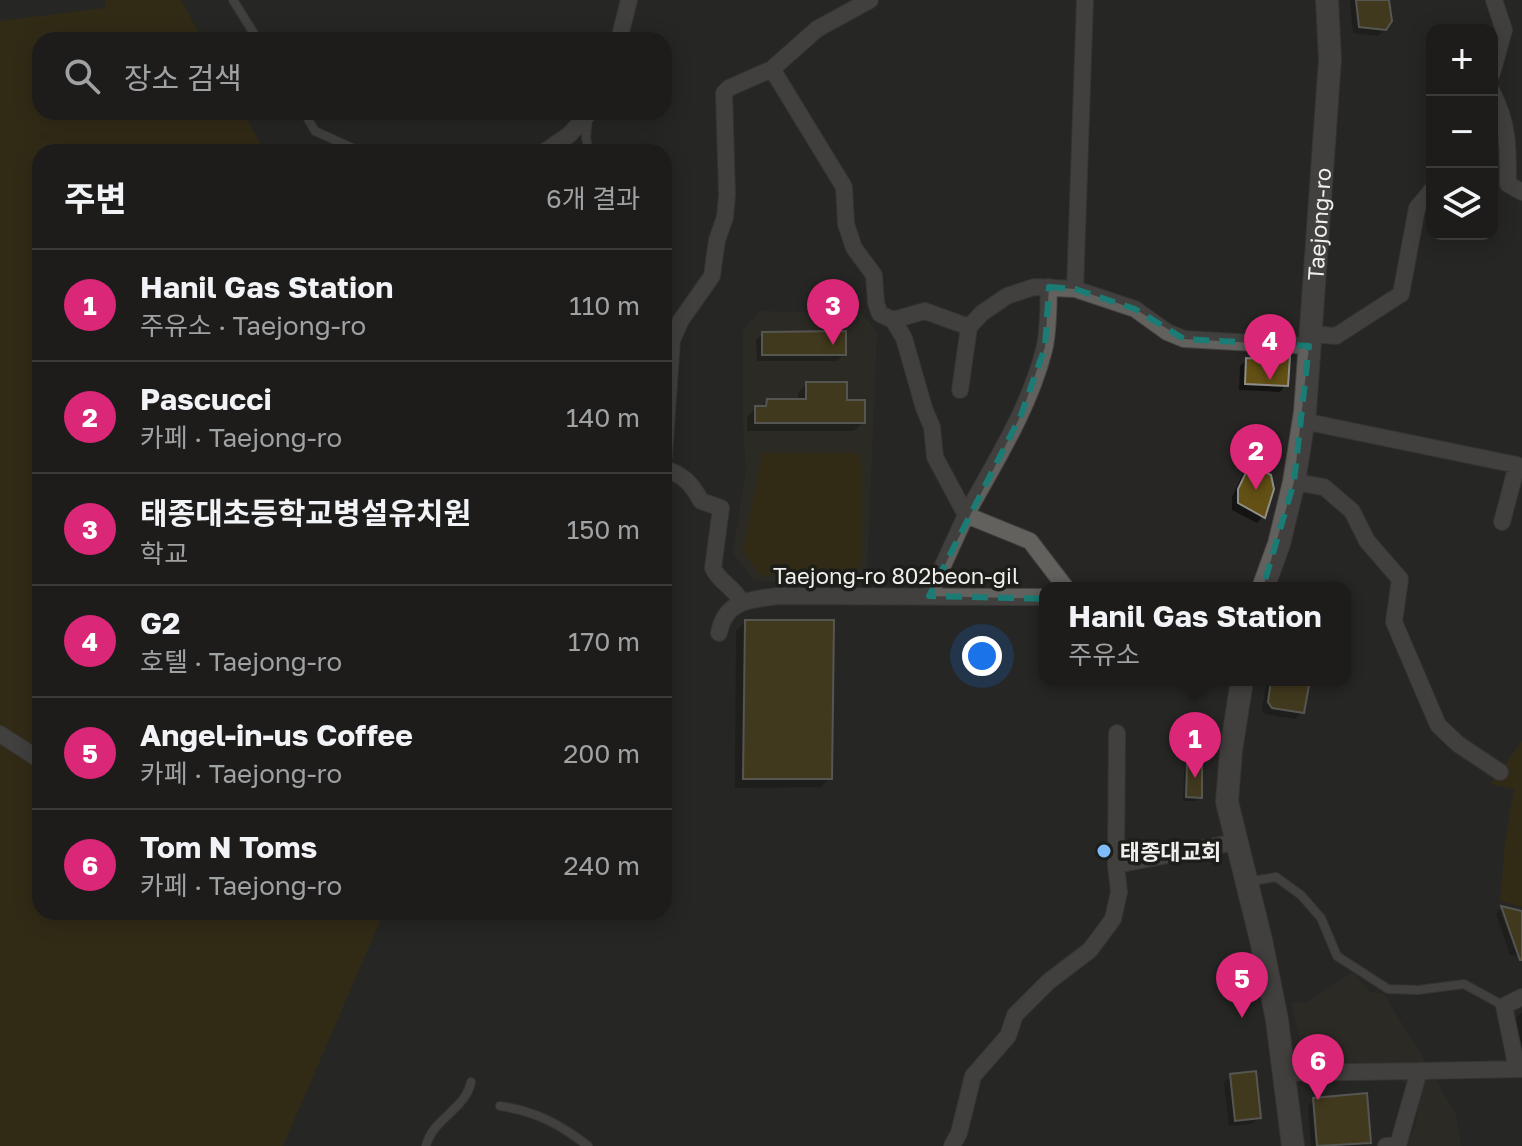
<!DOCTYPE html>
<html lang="ko">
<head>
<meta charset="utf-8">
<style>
  :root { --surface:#1d1c1b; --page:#2a2928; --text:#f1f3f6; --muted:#a0a1a3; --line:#3b3a3a; --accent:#db2777 }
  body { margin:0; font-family:"Golos Text","Noto Sans KR",sans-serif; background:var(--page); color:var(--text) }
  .controls { position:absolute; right:24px; top:24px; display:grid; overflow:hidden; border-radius:16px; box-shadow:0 4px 20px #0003 }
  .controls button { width:72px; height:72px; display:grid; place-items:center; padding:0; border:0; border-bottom:2px solid var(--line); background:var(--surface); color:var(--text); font:40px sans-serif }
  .you { position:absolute; left:982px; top:656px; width:28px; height:28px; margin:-20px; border:6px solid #fff; border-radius:50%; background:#1a73e8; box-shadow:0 0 0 12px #1a73e833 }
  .badge { display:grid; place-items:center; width:52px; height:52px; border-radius:50%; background:var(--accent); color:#fff; font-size:26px; font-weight:700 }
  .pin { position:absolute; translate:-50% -66px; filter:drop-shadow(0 2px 4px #0008) }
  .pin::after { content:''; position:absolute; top:42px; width:28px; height:24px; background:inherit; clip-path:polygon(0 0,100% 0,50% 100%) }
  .popup { position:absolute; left:1039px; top:582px; width:312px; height:104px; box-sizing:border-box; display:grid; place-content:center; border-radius:16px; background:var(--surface); filter:drop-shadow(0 2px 6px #0005); font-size:26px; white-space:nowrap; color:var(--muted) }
  .popup b { font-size:30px; color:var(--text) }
  .popup::after { content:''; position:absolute; left:50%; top:100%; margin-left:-16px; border:16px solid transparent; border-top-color:var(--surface) }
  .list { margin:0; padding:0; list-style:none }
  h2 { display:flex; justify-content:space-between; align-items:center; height:104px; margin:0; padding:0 32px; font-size:34px }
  h2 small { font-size:26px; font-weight:400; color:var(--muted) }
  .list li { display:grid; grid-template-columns:52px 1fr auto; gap:24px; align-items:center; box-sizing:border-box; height:112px; padding:0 32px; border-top:2px solid var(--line) }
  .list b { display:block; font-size:30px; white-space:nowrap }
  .list p { margin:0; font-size:26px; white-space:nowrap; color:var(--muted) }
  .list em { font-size:26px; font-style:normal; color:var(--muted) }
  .icon { flex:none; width:44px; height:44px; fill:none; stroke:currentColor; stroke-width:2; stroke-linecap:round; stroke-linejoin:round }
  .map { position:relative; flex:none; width:1522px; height:1146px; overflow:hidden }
  .search { position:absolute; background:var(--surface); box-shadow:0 4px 20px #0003; left:32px; top:32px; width:640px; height:88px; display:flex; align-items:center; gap:20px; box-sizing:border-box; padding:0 28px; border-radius:24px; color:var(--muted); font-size:30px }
  .panel { position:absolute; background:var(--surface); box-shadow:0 4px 20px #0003; left:32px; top:144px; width:640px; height:776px; border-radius:24px }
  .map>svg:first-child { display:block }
  .built { fill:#322f27 }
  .green { fill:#3e3206 }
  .shadow { fill:#0007 }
  .building { fill:#625014; stroke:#8f8e8b; stroke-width:2 }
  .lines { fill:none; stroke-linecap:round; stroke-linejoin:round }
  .service-casing { stroke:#464543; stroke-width:10 }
  .minor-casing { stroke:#464543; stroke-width:18 }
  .secondary-casing { stroke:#464543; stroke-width:24 }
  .service { stroke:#62615e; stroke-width:8 }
  .minor { stroke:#62615e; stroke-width:16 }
  .secondary { stroke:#62615e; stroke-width:22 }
  .marked { fill:none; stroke:#1a7c74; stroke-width:6; stroke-dasharray:16 10; stroke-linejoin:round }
  .poi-dot { fill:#7ebdf9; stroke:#1d1d1a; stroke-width:3 }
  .labels { text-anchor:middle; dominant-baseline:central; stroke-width:7; stroke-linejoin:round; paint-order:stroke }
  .street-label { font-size:22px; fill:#f0efed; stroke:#1d1d1a }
  .poi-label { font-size:22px; font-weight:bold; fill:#f0efed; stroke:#1d1d1a; text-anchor:start }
</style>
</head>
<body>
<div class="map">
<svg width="1522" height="1146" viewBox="0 0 1522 1146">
  <rect width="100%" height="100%" fill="#272624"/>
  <path class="built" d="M759,311L861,313L877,332L867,573L856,581H754L733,553L746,471L743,423V331Z
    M1353,972L1370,992L1384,994L1413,1041L1456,1114L1461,1146H1406L1415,1127L1419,1104L1409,1086L1391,1073L1306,1068L1291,1003L1307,1002Z"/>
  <path class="green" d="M106,0H181L203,40H40V112H243L262,147L256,152H40V912H384L283,1146H0V21L105,8Z
    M762,453H858L862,468V564L853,577L760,575L743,551Z
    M1522,741V907L1500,901L1505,842L1514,789L1491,784Z"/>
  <path class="shadow" d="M1350,0H1387L1385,29L1378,36L1353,33Z
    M763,334L844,354L837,361H757L756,340Z
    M1265,357L1286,385L1280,392L1239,390L1240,366L1247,360H1261Z
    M807,384L845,402L863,422L854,431H747V417L756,408H760L767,401H798V393Z
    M1250,467L1263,516L1257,523L1232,510V497L1243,473Z
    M745,622L830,778L821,787L735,788L736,631Z
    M1267,680H1308L1302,712L1295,719L1265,714L1262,710Z
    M1188,766L1200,797L1196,801H1183L1184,771Z
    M1502,908L1522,914V957L1506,915H1502L1517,956L1510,955L1496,914Z
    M1522,1013V1067L1511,1021Z
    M1231,1076L1259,1117L1252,1124L1229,1126L1224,1083Z
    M1314,1100L1369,1142L1365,1146H1311L1308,1106Z"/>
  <path class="building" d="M1356,0H1389L1392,21L1386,30L1359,27Z
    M846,331V355H762V332Z
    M1264,354L1290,356L1288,386L1245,384L1246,358L1264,359Z
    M806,382H847V400H865V423H755V406H766L767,399H806Z
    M1250,464L1271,475L1274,489L1265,518L1238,503V489Z
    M745,620H834L832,779H743Z
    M1271,680H1310L1304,713L1272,708L1268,702Z
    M1187,764L1202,765V798L1186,797Z
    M1501,906L1522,911V960H1520Z
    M1256,1071L1261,1118L1235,1121L1230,1074Z
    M1367,1093L1371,1143L1317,1146L1313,1098Z"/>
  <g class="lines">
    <g class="service-casing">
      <path id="service" d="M233,0L258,40
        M304,112L315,131L361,152
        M588,119L586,138L589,152
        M1247,882L1276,877L1301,895L1321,918L1337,956L1388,989L1418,990L1464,984L1504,1006
        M500,1106C535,1111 560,1124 588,1146
        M426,1146C432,1119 466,1109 471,1082"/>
    </g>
    <g class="minor-casing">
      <path id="minor" d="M619,40L629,0
        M772,69L844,187L846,224L854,248L874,275L876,303L880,314L893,320L904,338L924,408L932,427L935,457L966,515L929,596
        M1492,73L1504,30L1494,0
        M1492,92C1509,125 1508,148 1508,184L1522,192
        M544,152L569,135L590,112
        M1049,287C1048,307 1049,330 1044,350C1029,409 995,462 966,515L1030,541L1066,588
        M1075,289L1085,0
        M893,320L925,311L969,327
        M1310,334L1336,336L1401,294L1417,208L1432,190
        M960,390L969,327L982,313L1007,296L1034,287L1075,289L1135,309L1167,332L1184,339L1309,346
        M1303,421L1517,465L1502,522
        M664,456L672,340L681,320L712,276L717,240L725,217L727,195L724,93L729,88L772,69L817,29L870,0
        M664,469C683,474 692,484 701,501L721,508L713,568C719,582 734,587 741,601
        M1294,482L1324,487L1352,511L1367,541L1400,579L1394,622L1438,725L1458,744L1500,772
        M719,633C725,600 750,600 778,596L1045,597
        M0,734L40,760
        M1116,865L1236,842
        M1517,1069L1504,1006L1522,997
        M1284,1073L1419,1071
        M952,1146L959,1133L973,1076L1008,1036L1015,1015L1048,982L1090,950L1113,919L1119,892L1116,865L1117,733
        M1386,1146L1398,1145L1419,1071L1522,1069"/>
    </g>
    <g class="secondary-casing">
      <g id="secondary">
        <path id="s1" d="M1263,588L1279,544L1294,482L1305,412L1330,59L1327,0"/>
        <path d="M1242,680L1231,751L1227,802L1261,940L1277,1020L1293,1146"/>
      </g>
    </g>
    <use href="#service" class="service"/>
    <use href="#minor" class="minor"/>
    <use href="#secondary" class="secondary"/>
  </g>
  <path d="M0 0H1522V1146H0ZM1049,287L1075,289L1135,309L1184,339L1309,346L1294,482L1258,604L929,596L1021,415L1045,347Z" fill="#272624" fill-opacity=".55" fill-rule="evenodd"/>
  <path class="marked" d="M1049,287L1075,289L1135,309L1184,339L1309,346L1294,482L1258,604L929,596L1021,415L1045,347Z"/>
  <circle class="poi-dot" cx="1104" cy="851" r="8"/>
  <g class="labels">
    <g class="street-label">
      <text stroke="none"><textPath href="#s1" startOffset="370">Taejong-ro</textPath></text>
      <text x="896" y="575">Taejong-ro 802beon-gil</text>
    </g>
    <g class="poi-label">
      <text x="1120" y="851">태종대교회</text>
    </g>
  </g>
</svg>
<div class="controls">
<button>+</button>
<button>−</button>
<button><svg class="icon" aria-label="layers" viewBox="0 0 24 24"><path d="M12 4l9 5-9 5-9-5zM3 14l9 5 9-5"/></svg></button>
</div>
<div class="you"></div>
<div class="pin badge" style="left:1195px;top:778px">1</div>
<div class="popup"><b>Hanil Gas Station</b>주유소</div>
<div class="pin badge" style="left:1256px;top:490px">2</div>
<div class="pin badge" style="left:833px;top:345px">3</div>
<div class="pin badge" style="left:1270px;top:380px">4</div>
<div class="pin badge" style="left:1242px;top:1018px">5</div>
<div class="pin badge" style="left:1318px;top:1100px">6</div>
<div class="search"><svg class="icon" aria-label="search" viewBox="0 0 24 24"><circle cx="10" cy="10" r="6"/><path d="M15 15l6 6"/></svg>장소 검색</div>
<section class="panel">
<h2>주변<small>6개 결과</small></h2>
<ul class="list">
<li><span class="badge">1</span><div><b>Hanil Gas Station</b><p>주유소 · Taejong-ro</p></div><em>110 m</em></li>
<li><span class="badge">2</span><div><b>Pascucci</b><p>카페 · Taejong-ro</p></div><em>140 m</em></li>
<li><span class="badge">3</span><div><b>태종대초등학교병설유치원</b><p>학교</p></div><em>150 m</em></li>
<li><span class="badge">4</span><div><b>G2</b><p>호텔 · Taejong-ro</p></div><em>170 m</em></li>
<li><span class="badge">5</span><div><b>Angel-in-us Coffee</b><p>카페 · Taejong-ro</p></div><em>200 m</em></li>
<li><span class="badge">6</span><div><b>Tom N Toms</b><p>카페 · Taejong-ro</p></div><em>240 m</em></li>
</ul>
</section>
</div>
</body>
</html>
